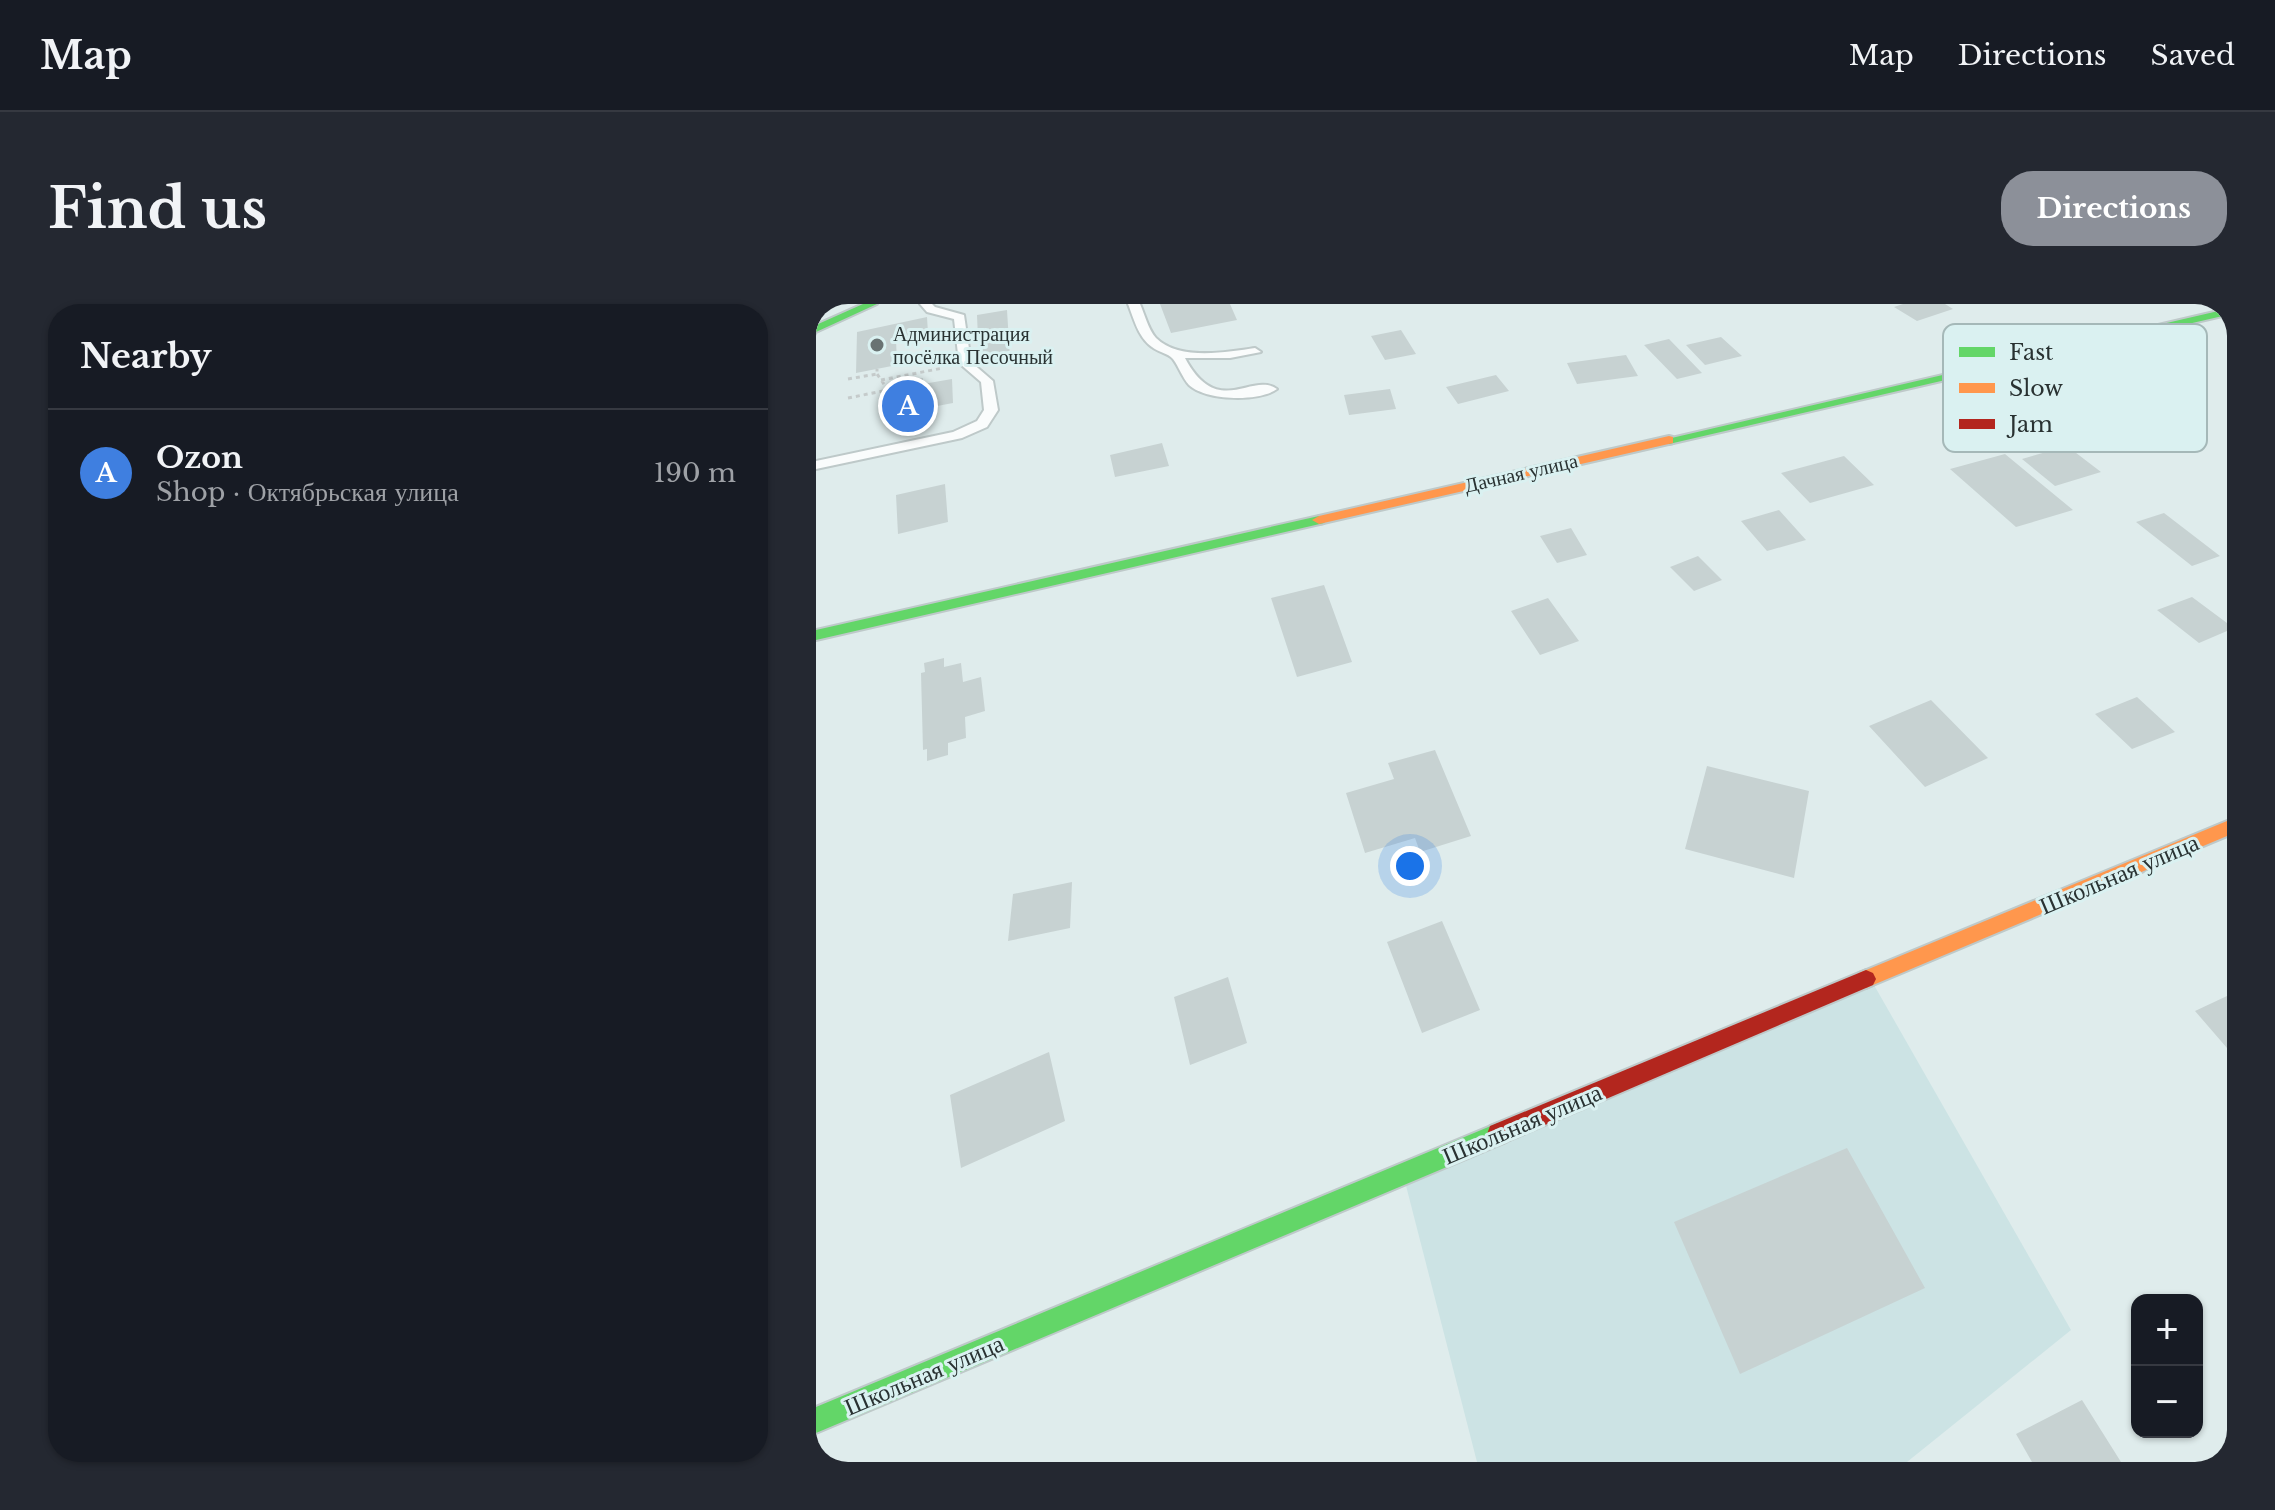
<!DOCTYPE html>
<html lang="en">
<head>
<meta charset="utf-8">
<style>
  :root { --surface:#171b24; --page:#242831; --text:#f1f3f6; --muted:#9ea1a6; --line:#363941; --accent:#8c9099 }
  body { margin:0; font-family:"Libre Baskerville",serif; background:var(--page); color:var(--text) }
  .controls { position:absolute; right:24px; bottom:24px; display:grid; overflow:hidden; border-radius:16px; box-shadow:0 2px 6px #0004 }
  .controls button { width:72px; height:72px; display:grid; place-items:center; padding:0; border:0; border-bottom:2px solid var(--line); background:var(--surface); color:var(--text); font:40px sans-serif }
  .you { position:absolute; left:594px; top:562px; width:28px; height:28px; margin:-20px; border:6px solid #fff; border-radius:50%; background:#1a73e8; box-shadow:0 0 0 12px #1a73e833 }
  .badge { display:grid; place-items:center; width:52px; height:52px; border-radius:50%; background:var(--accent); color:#fff; font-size:26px; font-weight:700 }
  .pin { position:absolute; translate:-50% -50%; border:4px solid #fff; box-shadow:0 2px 8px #0006 }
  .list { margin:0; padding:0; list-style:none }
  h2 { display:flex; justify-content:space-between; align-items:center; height:104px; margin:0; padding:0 32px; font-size:34px }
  h2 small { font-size:26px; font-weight:400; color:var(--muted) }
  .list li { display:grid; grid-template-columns:52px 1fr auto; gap:24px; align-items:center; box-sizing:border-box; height:128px; padding:0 32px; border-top:2px solid var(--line) }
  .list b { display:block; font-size:30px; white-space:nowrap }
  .list p { margin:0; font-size:26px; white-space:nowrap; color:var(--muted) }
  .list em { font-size:26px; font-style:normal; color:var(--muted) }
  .map { position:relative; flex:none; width:1411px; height:1158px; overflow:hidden; border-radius:32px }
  header { display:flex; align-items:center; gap:48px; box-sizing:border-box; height:112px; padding:0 40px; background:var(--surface); border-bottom:2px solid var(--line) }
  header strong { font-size:38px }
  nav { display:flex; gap:44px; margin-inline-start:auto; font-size:28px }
  .intro { display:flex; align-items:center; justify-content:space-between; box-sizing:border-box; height:192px; padding:0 48px }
  h1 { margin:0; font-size:56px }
  .button { padding:20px 36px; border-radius:32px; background:var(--accent); color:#fff; font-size:28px; font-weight:700 }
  main { display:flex; gap:48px; padding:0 48px }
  aside { flex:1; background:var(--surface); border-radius:32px; box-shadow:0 2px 6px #0004 }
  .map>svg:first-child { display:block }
  .built { fill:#cce3e4 }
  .building { fill:#c7d2d2 }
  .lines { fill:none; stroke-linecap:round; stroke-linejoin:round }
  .lane-casing { stroke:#bec9c9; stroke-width:4 }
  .fast-casing { stroke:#bec9c9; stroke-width:4 }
  .slow-casing { stroke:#bec9c9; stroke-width:4 }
  .jam-casing { stroke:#bec9c9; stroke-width:4 }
  .path { stroke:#c5cbcb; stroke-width:3; stroke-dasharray:4 4; stroke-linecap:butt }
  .lane { fill:#fafcfc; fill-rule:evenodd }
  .fast { fill:#63d668; fill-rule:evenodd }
  .slow { fill:#ff974d; fill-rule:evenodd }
  .jam { fill:#b3261e; fill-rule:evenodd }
  .poi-dot { fill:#697373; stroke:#daf1f1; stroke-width:3 }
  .labels { text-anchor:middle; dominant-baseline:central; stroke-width:6; stroke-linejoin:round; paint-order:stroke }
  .far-poi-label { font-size:20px; fill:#293232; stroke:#daf1f1; text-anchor:start }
  .far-street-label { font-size:20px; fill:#293232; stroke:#daf1f1 }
  .street-label { font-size:24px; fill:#293232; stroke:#daf1f1 }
  .key { fill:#daf1f1; stroke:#a5b8b8; stroke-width:2 }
  .key-label { font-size:22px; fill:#293232 }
</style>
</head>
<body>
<header>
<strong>Map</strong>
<nav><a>Map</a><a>Directions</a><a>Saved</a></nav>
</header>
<div class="intro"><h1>Find us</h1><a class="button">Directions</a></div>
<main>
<aside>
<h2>Nearby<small></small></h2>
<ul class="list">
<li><span class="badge" style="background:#3f7fe0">A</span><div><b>Ozon</b><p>Shop · Октябрьская улица</p></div><em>190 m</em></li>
</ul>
</aside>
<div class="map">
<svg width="1411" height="1158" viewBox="0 0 1411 1158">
  <rect width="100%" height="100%" fill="#dfecec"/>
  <path class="built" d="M1054,674L1255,1026L1091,1158H661L587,870Z"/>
  <path class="building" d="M344,0H414L421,16L355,29Z
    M1087,0H1129L1137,5L1101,17L1078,3Z
    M191,6L194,54L163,59L161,11Z
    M111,13L112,29L80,35L81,61L40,69L41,28Z
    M585,26L600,50L569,56L555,32Z
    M905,33L926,52L889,61L870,41Z
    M853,35L886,69L861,75L828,41Z
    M810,51L822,72L761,80L751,59Z
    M680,71L693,87L642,100L630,83Z
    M107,74V80L136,75L137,99L79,110L80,79Z
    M574,85L580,105L533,111L528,91Z
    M346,139L353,162L299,173L294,151Z
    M1251,142L1285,168L1239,182L1206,155Z
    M1189,150L1257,206L1200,223L1134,165Z
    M1028,152L1058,181L994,199L965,169Z
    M129,180L132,218L82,230L80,191Z
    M963,206L990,236L951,247L925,217Z
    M1348,209L1404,252L1376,262L1320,218Z
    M755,224L771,251L741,259L724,232Z
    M882,252L906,276L878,287L854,263Z
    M508,281L536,358L481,373L455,294Z
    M1376,293L1411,319V327L1383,339L1341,306Z
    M732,294L763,337L724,351L695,307Z
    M128,354V363L145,359L147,378L165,373L169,407L149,413L150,434L132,439V451L111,457V445L107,446L105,369L109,368L108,359Z
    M1321,393L1359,428L1316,445L1279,410Z
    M1115,396L1172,454L1109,483L1053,422Z
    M619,446L655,532L604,548L599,534L549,549L530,489L578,475L572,459Z
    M891,462L993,487L978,574L869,545Z
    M256,578L254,624L192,637L197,590Z
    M626,617L664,706L606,729L571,638Z
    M412,673L431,739L374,761L358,693Z
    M1411,692V744L1379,707Z
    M233,748L249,817L145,864L134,791Z
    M1031,844L1109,984L924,1070L858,918Z
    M1266,1096L1305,1158H1216L1200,1130Z"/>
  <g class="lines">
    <g class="lane-casing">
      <path id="lane" d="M104,0H116L119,3L148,11L155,58L177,77L182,106L171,123L146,134L0,165V157L137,128L161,117L168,106L165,78L143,59L138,15L111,8Z
        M312,0H324C329,11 332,25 340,34C363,57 411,48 439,44L445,48L414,54H369C402,116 436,67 461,85C444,98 390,97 373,81C366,73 363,63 357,55C352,49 342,48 336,43C322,33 318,15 312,0Z"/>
    </g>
    <g class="fast-casing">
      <path id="fast" d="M47,0H61L0,28V21Z
        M1411,5V11L853,140L847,136Z
        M503,212L510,216L508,219L0,336V326Z
        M682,819L690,822L693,830L690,838L0,1129V1103Z"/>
    </g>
    <g class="slow-casing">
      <path id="slow" d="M853,132L857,133V139L503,220L496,216L503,212Z
        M1411,517V532L1057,681L1050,684L1043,681L1040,675L1043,669Z"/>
    </g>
    <g class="jam-casing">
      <path id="jam" d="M1050,666L1057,669L1060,675L1057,681L682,841L674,838L671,830L674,822Z"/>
    </g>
    <path class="path" d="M32,75L61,70V65
      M65,76L127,64
      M32,94L72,86L61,70"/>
    <use href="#lane" class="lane"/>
    <use href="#fast" class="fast"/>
    <use href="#slow" class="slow"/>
    <use href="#jam" class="jam"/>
  </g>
  <circle class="poi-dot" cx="61" cy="41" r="8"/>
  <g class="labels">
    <g class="far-poi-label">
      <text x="77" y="30">Администрация<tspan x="77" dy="23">посёлка Песочный</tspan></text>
    </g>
    <g class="far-street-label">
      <text transform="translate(705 169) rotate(-13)">Дачная улица</text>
    </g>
    <g class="street-label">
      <text transform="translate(1303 570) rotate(-23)">Школьная улица</text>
      <text transform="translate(706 820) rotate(-23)">Школьная улица</text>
      <text transform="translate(108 1071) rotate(-23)">Школьная улица</text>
    </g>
  </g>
  <rect x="1127" y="20" width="264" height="128" rx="12" class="key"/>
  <rect x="1143" y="43" width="36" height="10" fill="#63d668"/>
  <rect x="1143" y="79" width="36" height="10" fill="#ff974d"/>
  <rect x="1143" y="115" width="36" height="10" fill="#b3261e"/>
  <g class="key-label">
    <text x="1193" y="56">Fast</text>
    <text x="1193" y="92">Slow</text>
    <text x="1193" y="128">Jam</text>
  </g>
</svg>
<div class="controls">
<button>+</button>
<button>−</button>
</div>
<div class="you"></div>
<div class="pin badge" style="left:92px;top:102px;background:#3f7fe0">A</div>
</div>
</main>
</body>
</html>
